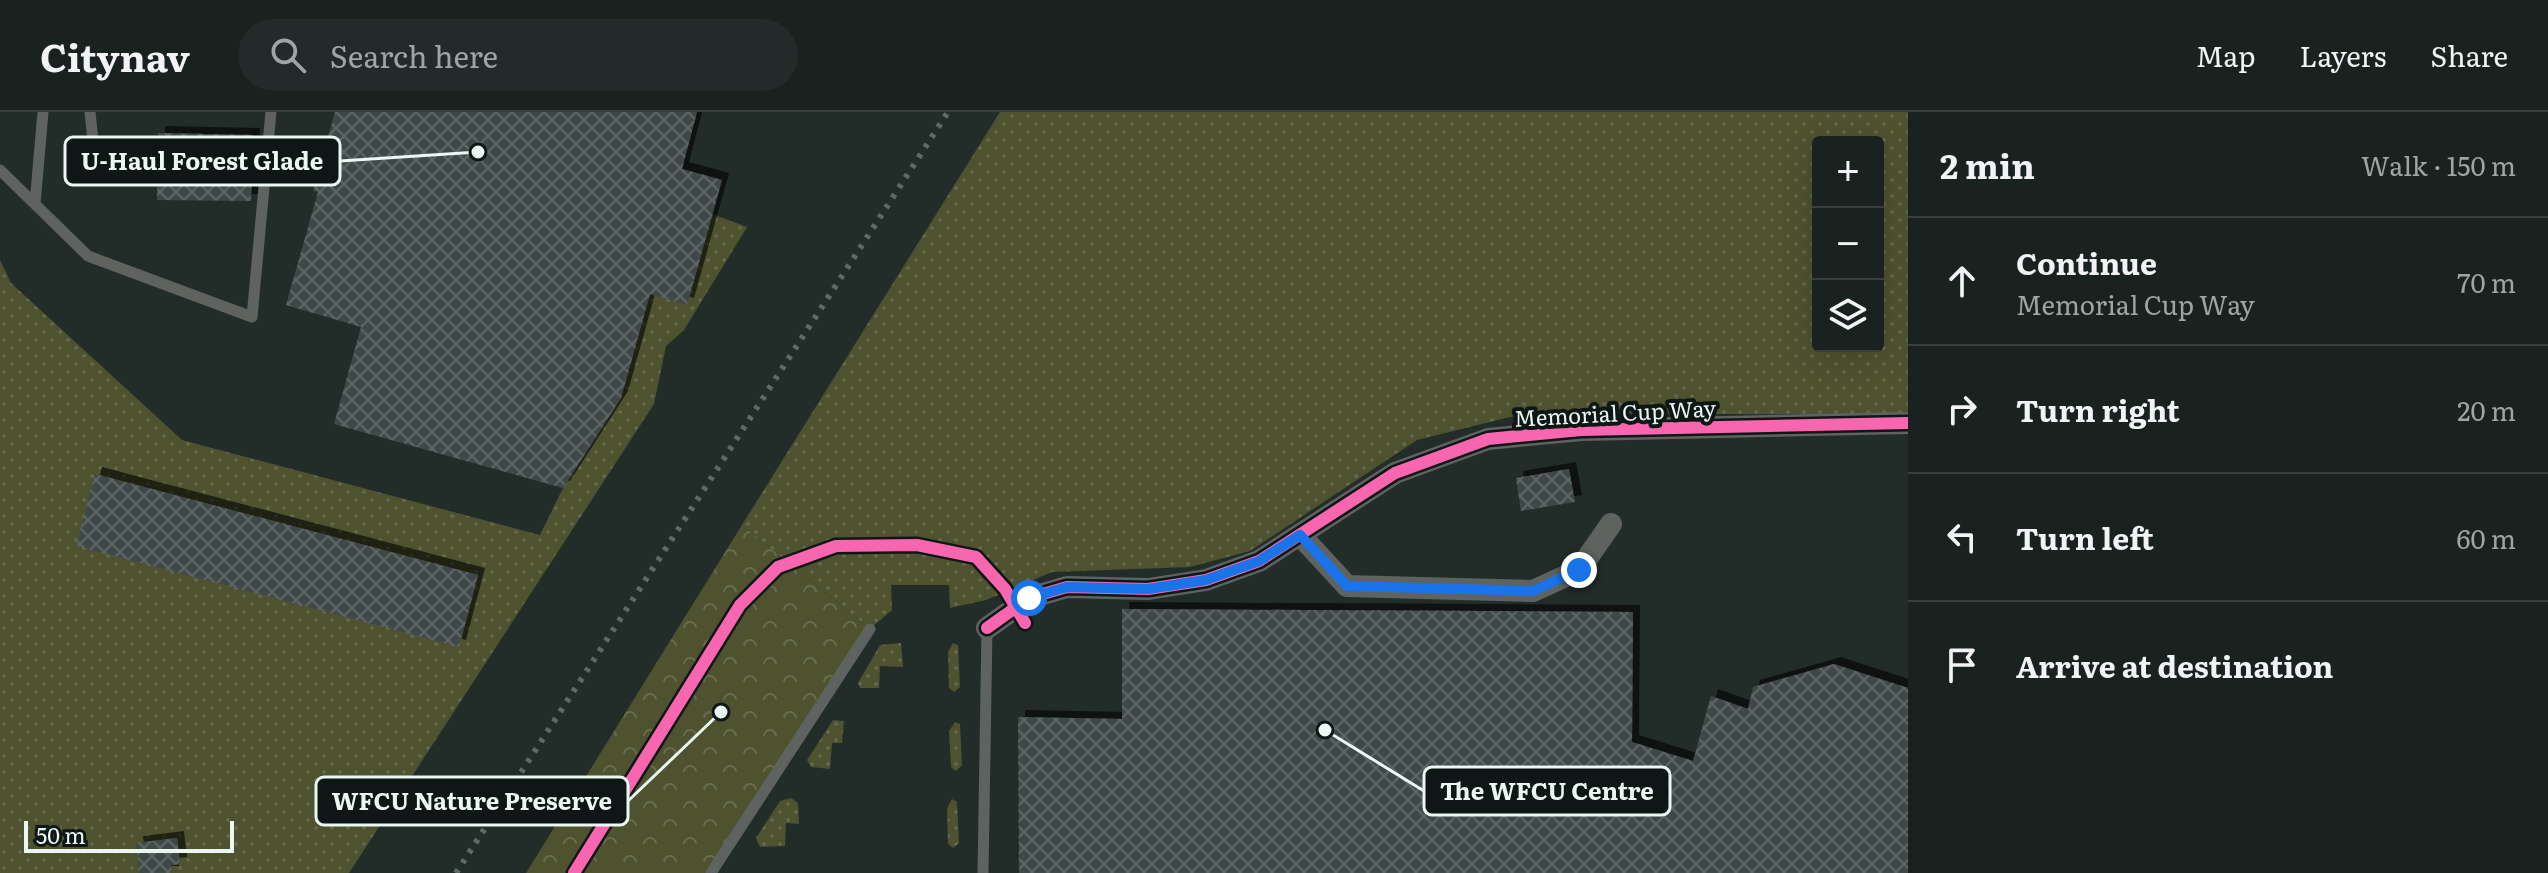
<!DOCTYPE html>
<html lang="en">
<head>
<meta charset="utf-8">
<style>
  :root { --surface:#1a2220; --page:#232a29; --text:#f1f3f6; --muted:#9fa4a5; --line:#383f3e }
  body { margin:0; font-family:Literata,serif; background:var(--page); color:var(--text) }
  .controls { position:absolute; right:24px; top:24px; display:grid; overflow:hidden; border-radius:8px; box-shadow:0 8px 32px #0002 }
  .controls button { width:72px; height:72px; display:grid; place-items:center; padding:0; border:0; border-bottom:2px solid var(--line); background:var(--surface); color:var(--text); font:40px sans-serif }
  .scale { position:absolute; left:24px; bottom:20px; width:210px; box-sizing:border-box; padding-left:8px; border:4px solid #eaf7f3; border-top:0; font-size:22px; line-height:28px; white-space:nowrap; color:#eaf7f3; -webkit-text-stroke:6px #0e1715; paint-order:stroke }
  .stop { position:absolute; width:24px; height:24px; margin:-18px; border:6px solid #1a73e8; border-radius:50%; background:#fff }
  .stop.end { background:#1a73e8; border-color:#fff; box-shadow:0 2px 8px #0008 }
  .list { margin:0; padding:0; list-style:none }
  h2 { display:flex; justify-content:space-between; align-items:center; height:104px; margin:0; padding:0 32px; font-size:34px }
  h2 small { font-size:26px; font-weight:400; color:var(--muted) }
  .list li { display:grid; grid-template-columns:52px 1fr auto; gap:24px; align-items:center; box-sizing:border-box; height:128px; padding:0 32px; border-top:2px solid var(--line) }
  .list b { display:block; font-size:30px; white-space:nowrap }
  .list p { margin:0; font-size:26px; white-space:nowrap; color:var(--muted) }
  .list em { font-size:26px; font-style:normal; color:var(--muted) }
  .icon { flex:none; width:44px; height:44px; fill:none; stroke:currentColor; stroke-width:2; stroke-linecap:round; stroke-linejoin:round }
  .map { position:relative; flex:none; width:1908px; height:761px; overflow:hidden }
  header { display:flex; align-items:center; gap:48px; box-sizing:border-box; height:112px; padding:0 40px; background:var(--surface); border-bottom:2px solid var(--line) }
  header strong { font-size:38px }
  nav { display:flex; gap:44px; margin-inline-start:auto; font-size:28px }
  .search { width:560px; height:72px; background:var(--page); display:flex; align-items:center; gap:20px; box-sizing:border-box; padding:0 28px; border-radius:44px; color:var(--muted); font-size:30px }
  main { display:flex }
  aside { flex:1; background:var(--surface) }
  .map>svg:first-child { display:block }
  .grass { fill:url(#grass-dots); fill-rule:evenodd }
  .forest { fill:url(#forest-crowns) }
  .building { fill:url(#building-cross-hatch); filter:url(#shadow) }
  .lines { fill:none; stroke-linecap:round; stroke-linejoin:round }
  .service { stroke:#5f6360; stroke-width:11 }
  .minor { stroke:#5f6360; stroke-width:22 }
  .rail { stroke:#636866; stroke-width:6; stroke-dasharray:4 8; stroke-linecap:butt }
  .cycleway-casing { stroke:#0e1715; stroke-width:17 }
  .cycleway { stroke:#f766af; stroke-width:12 }
  .route { stroke:#1a73e8; stroke-width:10 }
  .labels { text-anchor:middle; dominant-baseline:central; stroke-width:8; stroke-linejoin:round; paint-order:stroke }
  .street-label { font-size:22px; fill:#eaf7f3; stroke:#0e1715 }
  .leader { fill:none; stroke:#eaf7f3; stroke-width:3 }
  .callout-dot { fill:#eaf7f3; stroke:#0e1715; stroke-width:3 }
  .callout { fill:#0e1715; stroke:#eaf7f3; stroke-width:3 }
  .callout-label { font-size:24px; text-anchor:middle; font-weight:bold; fill:#eaf7f3 }
</style>
</head>
<body>
<header>
<strong>Citynav</strong>
<div class="search"><svg class="icon" aria-label="search" viewBox="0 0 24 24"><circle cx="10" cy="10" r="6"/><path d="M15 15l6 6"/></svg>Search here</div>
<nav><a>Map</a><a>Layers</a><a>Share</a></nav>
</header>
<main>
<div class="map">
<svg width="1908" height="761" viewBox="0 0 1908 761">
  <defs>
    <pattern id="grass-dots" width="8" height="8" patternUnits="userSpaceOnUse" patternTransform="scale(2)"><rect width="8" height="8" fill="#4e522f"/><path d="M2 2h.1M6 6h.1" fill="none" stroke="#686c4e" stroke-width="1.8" stroke-linecap="round"/></pattern>
    <pattern id="forest-crowns" width="20" height="18" patternUnits="userSpaceOnUse" patternTransform="scale(2)"><rect width="20" height="18" fill="#4e522f"/><path d="M2 6a3 3 0 1 1 6 0M12 15a3 3 0 1 1 6 0" fill="none" stroke="#686c4e"/></pattern>
    <pattern id="building-cross-hatch" width="8" height="8" patternUnits="userSpaceOnUse" patternTransform="scale(2)"><rect width="8" height="8" fill="#414a4a"/><path d="M0 0l8 8M0 8l8-8" fill="none" stroke="#5d6565"/></pattern>
    <filter id="shadow"><feDropShadow dx="7" dy="-7" stdDeviation="0" flood-color="#0009"/></filter>
  </defs>
  <rect width="100%" height="100%" fill="#222d2a"/>
  <path class="grass" d="M1000,0H1908V303L1526,301L1417,328L1250,439L1190,455L1052,460L986,488L950,496L949,473H891L892,498L870,517L742,413ZM1818,30H1878V234H1818Z
    M712,102L747,115L684,218L666,234L654,292L349,761H0V148L11,171L182,328L540,423L563,376L621,286L650,182L687,192Z
    M901,531L903,555L880,554L879,576H860L858,571L880,533Z
    M953,531L958,533L960,575L954,580L949,576L948,540Z
    M833,608L844,609L842,631H832L830,657L811,655L807,648Z
    M955,610L960,612L962,653L956,659L951,655L949,619Z
    M791,686L798,691L799,712L786,711L785,734L760,735L756,726L780,689Z
    M952,687L957,690L959,731L953,736L948,732L947,697Z"/>
  <path class="forest" d="M742,413L870,517L711,761H526Z"/>
  <path class="building" d="M335,0H697L682,57L722,68L687,193L650,182L621,286L563,376L334,312L361,215L286,193L318,80L313,79Z
    M158,21L253,23L251,89L157,88Z
    M1569,357L1575,390L1521,399L1516,366Z
    M95,362L478,463L459,535L76,434Z
    M1122,497L1633,500L1632,630L1693,649L1711,584L1748,597L1753,575L1834,552L1908,576V761H1019L1018,605L1122,607Z
    M177,726L180,752L171,753L172,761H139L136,731Z"/>
  <g class="lines">
    <path class="service" d="M90,0L94,39
      M0,58L88,144L252,205L271,0
      M35,92L43,0
      M711,761L870,517
      M983,761L987,516"/>
    <path class="minor" d="M1300,423L1347,474L1533,479L1579,458L1611,412
      M987,516L1029,486L1067,475L1148,477L1206,468L1259,449L1395,361L1488,327L1581,318L1908,311"/>
    <path class="rail" d="M456,761L948,0"/>
    <g class="cycleway-casing">
      <path id="cycleway" d="M987,516L1029,486L1067,475L1148,477L1206,468L1259,449L1395,361L1488,327L1581,318L1908,311
        M574,761L740,493L778,455L836,434L917,433L976,445L1005,477L1025,511"/>
    </g>
    <use href="#cycleway" class="cycleway"/>
  </g>
  <g class="lines">
    <path class="route" d="M1029,486L1067,475L1148,477L1206,468L1259,449L1300,423L1347,474L1533,479L1579,458"/>
  </g>
  <g class="labels">
    <g class="street-label">
      <text transform="translate(1615 300) rotate(-3)">Memorial Cup Way</text>
    </g>
  </g>
  <path class="leader" d="M478 40L340 49M1325 618L1424 679M721 600L628 689"/>
  <g class="callout-dot">
    <circle cx="478" cy="40" r="8"/>
    <circle cx="1325" cy="618" r="8"/>
    <circle cx="721" cy="600" r="8"/>
  </g>
  <g class="callout">
    <rect x="65" y="25" width="275" height="48" rx="8"/>
    <rect x="1424" y="655" width="246" height="48" rx="8"/>
    <rect x="316" y="665" width="312" height="48" rx="8"/>
  </g>
  <g class="callout-label">
    <text x="202" y="58">U-Haul Forest Glade</text>
    <text x="1547" y="688">The WFCU Centre</text>
    <text x="472" y="698">WFCU Nature Preserve</text>
  </g>
</svg>
<div class="controls">
<button>+</button>
<button>−</button>
<button><svg class="icon" aria-label="layers" viewBox="0 0 24 24"><path d="M12 4l9 5-9 5-9-5zM3 14l9 5 9-5"/></svg></button>
</div>
<div class="scale">50 m</div>
<div class="stop" style="left:1029px;top:486px"></div>
<div class="stop end" style="left:1579px;top:458px"></div>
</div>
<aside>
<h2>2 min<small>Walk · 150 m</small></h2>
<ul class="list">
<li><svg class="icon" aria-label="ahead" viewBox="0 0 24 24"><path d="M12 20V5M6 11l6-6 6 6"/></svg><div><b>Continue</b><p>Memorial Cup Way</p></div><em>70 m</em></li>
<li><svg class="icon" aria-label="right" viewBox="0 0 24 24"><path d="M7 20v-9h11M14 6l5 5-5 5"/></svg><div><b>Turn right</b></div><em>20 m</em></li>
<li><svg class="icon" aria-label="left" viewBox="0 0 24 24"><path d="M17 20v-9H6M10 6l-5 5 5 5"/></svg><div><b>Turn left</b></div><em>60 m</em></li>
<li><svg class="icon" aria-label="arrive" viewBox="0 0 24 24"><path d="M6 21V4h12l-3 4 3 4H6"/></svg><div><b>Arrive at destination</b></div></li>
</ul>
</aside>
</main>
</body>
</html>
